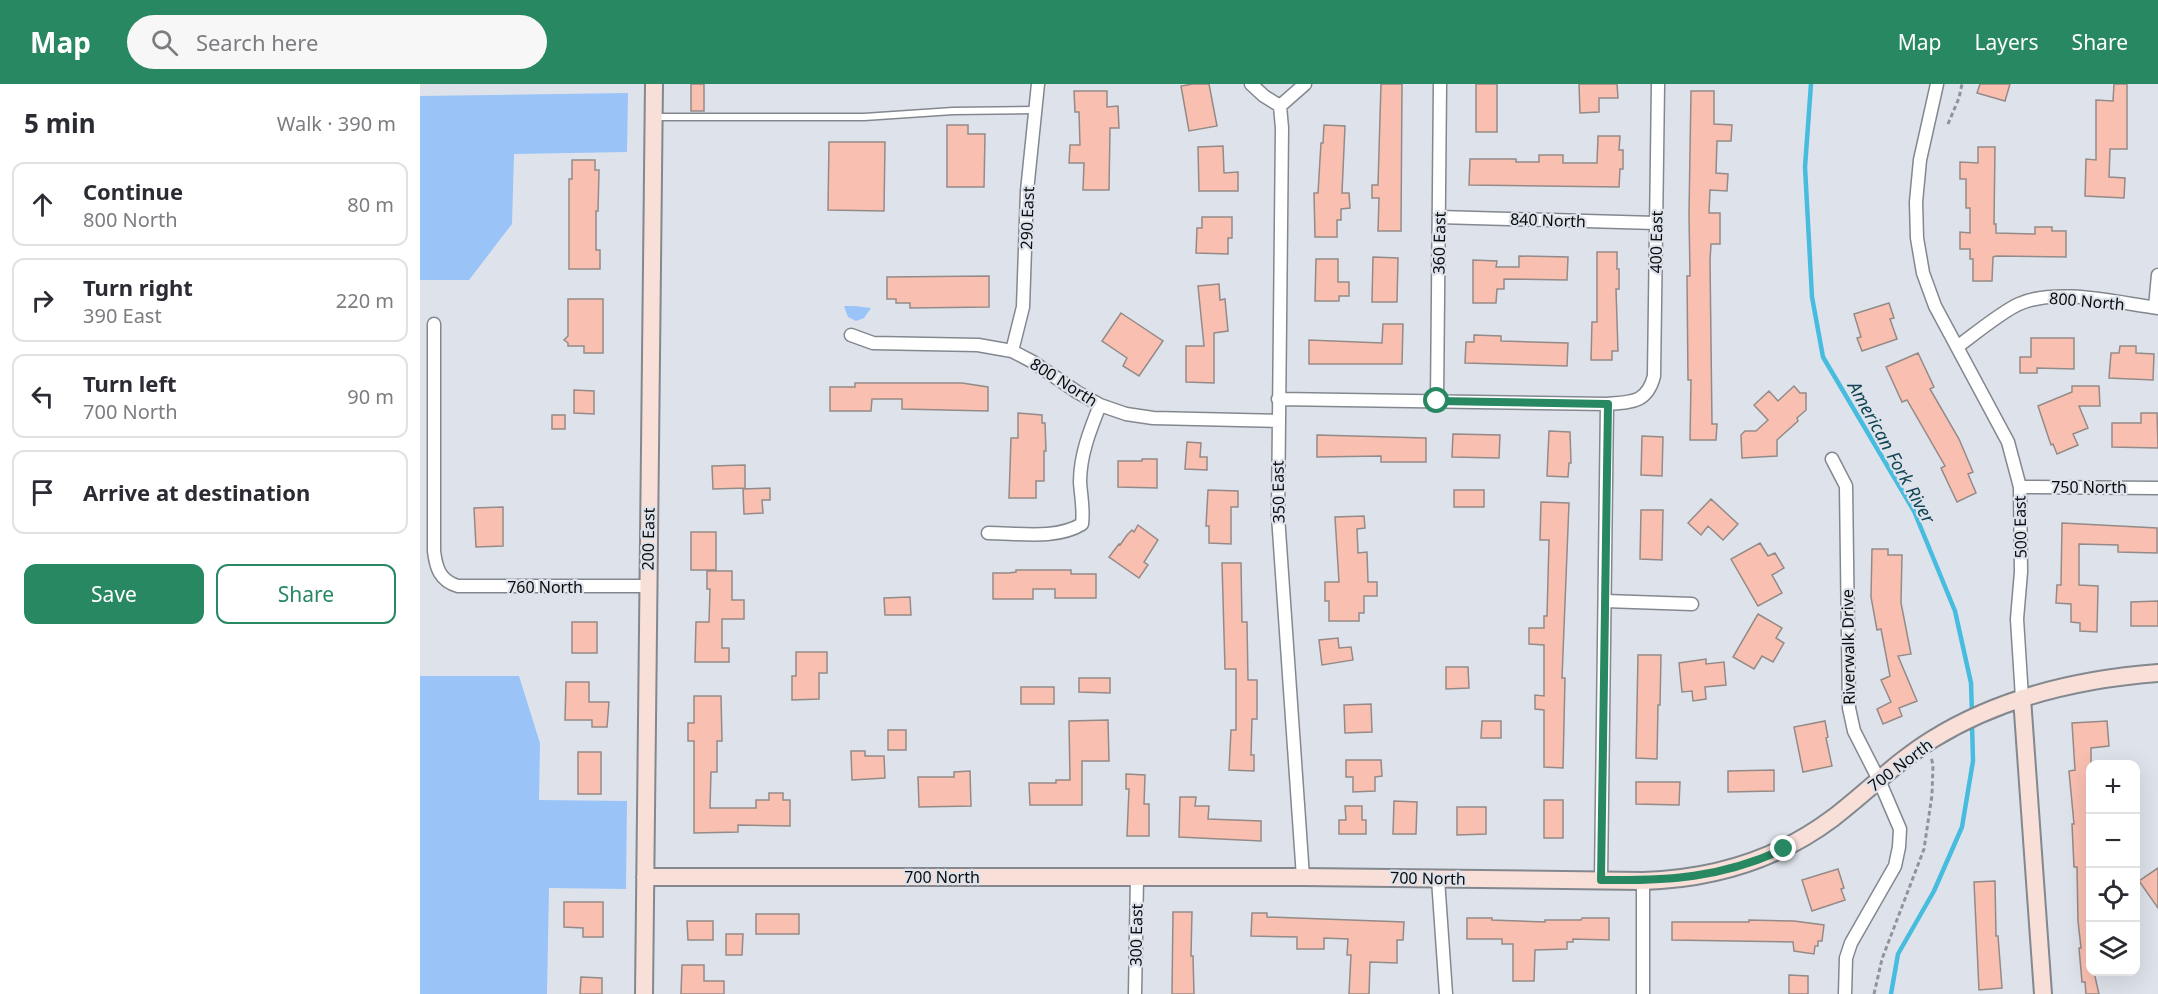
<!DOCTYPE html>
<html lang="en">
<head>
<meta charset="utf-8">
<style>
  :root { --surface:#fff; --page:#f7f7f7; --text:#2b2b33; --muted:#7c7c81; --line:#e1e1e2; --accent:#278862 }
  body { margin:0; font-family:"Noto Sans",sans-serif; background:var(--page); color:var(--text) }
  .controls { position:absolute; right:18px; bottom:18px; display:grid; overflow:hidden; border-radius:12px; box-shadow:0 6px 24px #0002 }
  .controls button { width:54px; height:54px; display:grid; place-items:center; padding:0; border:0; border-bottom:2px solid var(--line); background:var(--surface); color:var(--text); font:30px sans-serif }
  .stop { position:absolute; width:18px; height:18px; margin:-14px; border:4px solid #278862; border-radius:50%; background:#fff }
  .stop.end { background:#278862; border-color:#fff; box-shadow:0 2px 6px #0008 }
  .list { margin:0; padding:0; list-style:none }
  h2 { display:flex; justify-content:space-between; align-items:center; height:78px; margin:0; padding:0 24px; font-size:26px }
  h2 small { font-size:20px; font-weight:400; color:var(--muted) }
  .list li { display:grid; grid-template-columns:39px 1fr auto; gap:18px; align-items:center; box-sizing:border-box; height:84px; margin:0 12px 12px; padding:0 12px; border:2px solid var(--line); border-radius:12px }
  .list b { display:block; font-size:22px; white-space:nowrap }
  .list p { margin:0; font-size:20px; white-space:nowrap; color:var(--muted) }
  .list em { font-size:20px; font-style:normal; color:var(--muted) }
  .actions { display:flex; gap:12px; padding:18px 24px }
  .actions a { flex:1; padding:14px 0; border:2px solid var(--accent); border-radius:12px; text-align:center; font-size:21px; color:var(--accent) }
  .actions .main { background:var(--accent); color:#fff }
  .icon { flex:none; width:33px; height:33px; fill:none; stroke:currentColor; stroke-width:2; stroke-linecap:round; stroke-linejoin:round }
  .map { position:relative; flex:none; width:1738px; height:910px; overflow:hidden }
  header { display:flex; align-items:center; gap:36px; box-sizing:border-box; height:84px; padding:0 30px; background:var(--accent); color:#fff }
  header strong { font-size:28px }
  nav { display:flex; gap:33px; margin-inline-start:auto; font-size:21px }
  .search { width:420px; height:54px; background:var(--page); display:flex; align-items:center; gap:15px; box-sizing:border-box; padding:0 21px; border-radius:33px; color:var(--muted); font-size:22px }
  main { display:flex }
  aside { flex:1; background:var(--surface) }
  .map>svg:first-child { display:block }
  .green { fill:#9ac3f8 }
  .lines { fill:none; stroke-linecap:round; stroke-linejoin:round }
  .stream { stroke:#47bcdf; stroke-width:4.5 }
  .building { fill:#f9c0b2; stroke:#948a88; stroke-width:1.5 }
  .lane-casing { stroke:#83888f; stroke-width:9 }
  .street-casing { stroke:#83888f; stroke-width:15 }
  .secondary-casing { stroke:#83888f; stroke-width:20 }
  .path { stroke:#90949a; stroke-width:3; stroke-dasharray:4.5 3; stroke-linecap:butt }
  .lane { stroke:#fff; stroke-width:6 }
  .street { stroke:#fff; stroke-width:12 }
  .secondary { stroke:#f8dfd8; stroke-width:16 }
  .route { stroke:#278862; stroke-width:8 }
  .labels { text-anchor:middle; dominant-baseline:central; stroke-width:4.5; stroke-linejoin:round; paint-order:stroke }
  .street-label { font-size:16px; fill:#0a0c0e; stroke:#dee3eb }
  .water-label { font-size:18px; font-style:italic; fill:#124553; stroke:#dee3eb }
</style>
</head>
<body>
<header>
<strong>Map</strong>
<div class="search"><svg class="icon" aria-label="search" viewBox="0 0 24 24"><circle cx="10" cy="10" r="6"/><path d="M15 15l6 6"/></svg>Search here</div>
<nav><a>Map</a><a>Layers</a><a>Share</a></nav>
</header>
<main>
<aside>
<h2>5 min<small>Walk · 390 m</small></h2>
<ul class="list">
<li><svg class="icon" aria-label="ahead" viewBox="0 0 24 24"><path d="M12 20V5M6 11l6-6 6 6"/></svg><div><b>Continue</b><p>800 North</p></div><em>80 m</em></li>
<li><svg class="icon" aria-label="right" viewBox="0 0 24 24"><path d="M7 20v-9h11M14 6l5 5-5 5"/></svg><div><b>Turn right</b><p>390 East</p></div><em>220 m</em></li>
<li><svg class="icon" aria-label="left" viewBox="0 0 24 24"><path d="M17 20v-9H6M10 6l-5 5 5 5"/></svg><div><b>Turn left</b><p>700 North</p></div><em>90 m</em></li>
<li><svg class="icon" aria-label="arrive" viewBox="0 0 24 24"><path d="M6 21V4h12l-3 4 3 4H6"/></svg><div><b>Arrive at destination</b></div></li>
</ul>
<div class="actions"><a class="main">Save</a><a>Share</a></div>
</aside>
<div class="map">
<svg width="1738" height="910" viewBox="0 0 1738 910">
  <rect width="100%" height="100%" fill="#dee3eb"/>
  <path class="green" d="M208,9L207,68L94,70L92,140L49,196H0V12Z
    M424,222H434L451,224L444,234L436,237L428,233Z
    M0,592H99L120,659L119,716L207,717L206,805L129,804L127,910H0Z"/>
  <g class="lines">
    <path class="stream" d="M1391,0L1385,83L1392,213L1403,273L1494,427L1535,527L1551,599L1552,630
      M1471,910L1478,870L1514,807L1542,743L1553,677L1552,639"/>
  </g>
  <path class="building" d="M271,0H284V27H271Z
    M773,0H789L797,42L769,47L761,2Z
    M961,0H982L981,147H958L959,114H952V101H958Z
    M1056,0H1077V48H1056Z
    M1159,0H1197L1198,14H1179V28L1160,29Z
    M1560,0H1590L1585,17L1557,9Z
    M1694,0H1707V65H1690L1689,93L1705,94L1704,114L1665,112L1666,75L1676,76V16L1693,17Z
    M654,7H687V23L698,22L699,44H690L689,106H663L664,79H649L650,61H660L659,28H655Z
    M1271,7H1294V40L1312,41L1311,57H1297L1296,89L1308,90L1307,107L1290,106L1289,129H1300V160H1291L1290,176L1292,340H1297L1296,356H1270L1271,296H1268L1267,192H1270L1269,130Z
    M527,41H548V50H565L564,103H527Z
    M904,41L925,42L922,109H929L930,124L921,125V136H917V153H895L894,109H898L901,59H903Z
    M1178,52H1200L1199,66H1203V85H1200L1199,103L1049,101L1050,75H1096V78H1119V71H1143V79H1177Z
    M409,58H465L464,127L408,126Z
    M803,62L804,89L818,88V107H779L778,63Z
    M1558,63H1575L1574,140H1576V149L1615,150V143H1632V147H1646V173L1576,172L1573,173L1572,197H1553V175H1550V165H1540V148L1550,149V124H1546V95H1540V78L1558,79Z
    M152,76H175V86H179L178,127H176V166H180V185H149V95H152Z
    M782,133H812V154H808V170L776,169L777,144H782Z
    M1177,168H1197V185H1199V205H1196L1198,267H1192V276H1171L1172,238H1177Z
    M1099,172L1148,173L1147,196L1084,195V205H1077L1076,219H1053V176L1077,177L1076,183H1099Z
    M953,173L978,174L977,218H952Z
    M896,175H918V198H929V212H919V217H895Z
    M569,192V223L490,224V219H476V215H467V193Z
    M799,200L800,216L805,215L808,247L794,249V299L766,298V262H784L778,202Z
    M148,215H183V269H164V262H148V259L144,256L148,252Z
    M1469,219L1474,234L1470,235L1477,255L1442,267L1437,254L1441,253L1434,230Z
    M701,229L743,257L719,292L703,282L707,274L682,257Z
    M963,240H983L982,280H889V256L962,259Z
    M1054,251L1081,252V257L1148,259L1147,282L1045,279L1046,258H1054Z
    M1611,254H1654V285L1617,284V289H1600V273H1611Z
    M1700,262H1716V269L1734,270L1733,296L1689,294L1691,269H1699Z
    M1498,269L1514,303L1510,305L1539,355L1553,388L1548,390L1556,409L1537,418L1521,384L1525,382L1487,316L1482,318L1466,283Z
    M435,299H542L568,303V327L482,325V315H452L451,327H410V303H435Z
    M1374,302L1380,309H1386V326L1377,334L1378,337L1357,356V372L1322,374L1321,351L1325,347H1336L1348,336L1334,321L1349,307L1358,317Z
    M1652,302H1679L1680,322H1659L1668,344L1653,350L1658,361L1637,370L1633,360L1631,361L1618,322L1652,308Z
    M154,306L174,307V330L154,329Z
    M598,329L622,331V339H625L626,367H624V397H616V414H589L591,354H598Z
    M1721,329H1737L1738,364L1692,363V339H1721Z
    M132,331H145V345H132Z
    M1129,347L1150,348L1151,379H1149L1148,393L1127,392Z
    M1033,350L1080,351L1079,374L1032,373Z
    M897,351L1006,354V378H961V372L897,373Z
    M1222,352L1243,353L1242,392L1221,391Z
    M767,358L781,359L780,373H787V386L765,385Z
    M722,375H737V404L698,403V377H722Z
    M325,381V404L293,405L292,382Z
    M350,404V416H342L343,429L324,430L323,405Z
    M788,406L818,407V423H811V460L789,459V442H786Z
    M1034,406H1064V423H1034Z
    M1291,415L1318,440L1303,456L1288,442L1281,451L1268,439Z
    M1121,418L1149,419L1142,594H1145L1143,684L1124,683V626L1115,625V611L1124,612V561L1109,560V544H1124V532H1127L1129,456H1120Z
    M83,423V462L56,463L54,424Z
    M1221,426H1243L1242,476L1220,475Z
    M944,432L945,444L937,445L938,469L947,468L948,498H957V512H944V529H939V537H909V517H905V498H919L915,433Z
    M1642,439L1737,444V469L1698,468V461L1659,460V501L1678,502L1677,548L1660,547V539L1651,538V520L1636,519L1637,501H1641Z
    M718,441L738,456L724,478L728,481L719,494L689,473L699,460L700,461L707,451L712,446L714,448Z
    M271,448H296V486H271Z
    M1340,459L1348,472L1355,469L1364,484L1352,491L1362,509L1338,522L1311,475Z
    M1452,465H1468V471H1482L1481,519L1491,570L1478,572L1497,617L1479,624L1482,632L1463,640L1457,625L1471,618L1461,596L1470,592L1461,545L1457,546L1451,513Z
    M802,479H821L822,538H827L828,596H837V635H832L831,671H834V687L809,686L811,646H816V585H805Z
    M596,486H651V490H676V514H635V505H613V515H573V489H589L596,488Z
    M287,487H312V516H324V535H302V564H309V578H275L276,538H289L290,505H287Z
    M490,513L491,531H465L464,514Z
    M1738,517V542H1711V518Z
    M1338,530L1362,544L1356,554L1364,559L1353,578L1342,572L1334,585L1313,573Z
    M152,538H177V569H152Z
    M918,554L919,564L931,563L933,576L902,581L899,556Z
    M376,568H407V589H399V615L372,616V592H376Z
    M1218,571H1241L1240,621H1238L1237,675L1216,674Z
    M1286,575V580L1304,578L1306,601L1285,603L1286,615L1273,617L1272,607L1262,608L1259,579Z
    M1026,583H1048L1049,604L1026,605Z
    M659,594H690V609L659,608Z
    M146,598H169V618H189L187,643H172V636H145Z
    M601,603H634V620H601Z
    M274,612H301L302,657H297V688H291L290,724H336V716H349V709H363V716H370V742L318,741V748L274,749V657H268V639H274Z
    M951,620L952,648L925,649L924,621Z
    M688,636L689,677H662V721H610L609,699H636V696H650L649,637Z
    M1062,637H1081V654H1061Z
    M1405,637L1408,653L1406,654L1412,682L1383,688L1374,643Z
    M1687,637L1689,662L1671,664V888H1674L1679,910H1666L1665,898H1662L1659,864H1661L1658,837L1657,783H1654L1652,740H1654L1649,687L1655,686L1652,639Z
    M468,646H486V666H468Z
    M431,667H445V672H464L465,694L432,696Z
    M158,668H181V710H158Z
    M926,676H961L962,692L955,693V707L933,708V693H926Z
    M1354,686V707L1308,708V687Z
    M550,687L551,722L499,723L498,693H534V688Z
    M706,690L725,691L724,720H729V752H707L709,705H706Z
    M1216,698H1260L1259,721L1216,720Z
    M760,713H776L775,722H789L788,735L841,737V757L759,753Z
    M1124,716H1143V754H1124Z
    M974,717L997,718L996,750H973Z
    M925,722H942V736H946V750H919V736H926Z
    M1037,723H1066V750L1037,751Z
    M1738,784V824L1719,797Z
    M1418,785L1424,804L1421,805L1425,816L1392,827L1382,796Z
    M1575,797L1576,852H1578L1582,904L1559,906L1554,798Z
    M144,818H183V853H163V844L144,843Z
    M753,828H772L771,872H773L774,910H752Z
    M832,829H847V833L984,838L983,856H977V879L950,878L949,910H929L931,871H927L928,855L904,854V865H877V853L831,852Z
    M336,830H379V850H336Z
    M1047,834H1072V836L1125,838V836H1161L1162,834H1189V856L1153,855V858H1147V865L1115,866L1114,897H1093V860H1082V855H1047Z
    M1329,836L1374,837L1404,841L1402,857H1398V862H1395L1394,870L1374,867L1373,858L1252,856V838H1329Z
    M267,837H293V856H268Z
    M306,850H323L322,871H306Z
    M262,881H284V897H304V910H261Z
    M1369,891L1388,892V910H1369Z
    M161,893L182,894V910H160Z"/>
  <g class="lines">
    <g class="lane-casing">
      <path id="lane" d="M236,33H444L533,27L615,26"/>
    </g>
    <g class="street-casing">
      <path id="street" d="M831,0L844,12L860,22
        M1517,0L1500,76L1496,118L1497,154L1503,189L1515,222L1588,358L1600,403L1601,488L1597,535L1602,614
        M860,22L862,44L858,432L883,793
        M860,22L885,0
        M1019,133L1236,139
        M1735,223L1738,191
        M14,240V467C16,484 20,497 38,502H228
        M431,251L453,259L558,261L592,267L613,278L657,308L680,321L706,330L733,334L858,337
        M1537,263C1555,250 1581,228 1599,220C1636,203 1698,219 1738,224
        M592,267L603,223L607,107L618,0
        M858,315L1187,320C1212,318 1227,319 1234,292L1238,0
        M1017,317L1020,0
        M1412,375L1426,402L1429,624L1434,647L1459,696L1480,745L1479,763L1475,782L1431,859L1426,874L1425,910
        M1600,403L1738,404
        M568,449C598,449 636,456 662,440C664,426 661,413 660,398C660,371 670,346 680,321
        M1185,517L1272,520
        M1018,795L1026,910
        M1181,796L1187,320
        M1223,797V910
        M715,910L717,793"/>
    </g>
    <g class="secondary-casing">
      <path id="secondary" d="M1602,614L1623,910
        M225,793H883L1223,797C1293,795 1357,776 1413,734C1447,708 1477,677 1513,655C1581,613 1659,595 1738,589
        M224,910L234,0"/>
    </g>
    <path class="path" d="M1528,40L1539,14L1542,0
      M1454,910L1462,875L1504,765L1512,711L1513,681L1511,673"/>
    <use href="#lane" class="lane"/>
    <use href="#street" class="street"/>
    <use href="#secondary" class="secondary"/>
  </g>
  <g class="lines">
    <path class="route" d="M1017,317L1188,320L1181,796C1249,797 1300,794 1364,765"/>
  </g>
  <g class="labels">
    <g class="street-label">
      <text transform="translate(607 134) rotate(-88)">290 East</text>
      <text transform="translate(1128 136) rotate(2)">840 North</text>
      <text transform="translate(1236 158) rotate(-89)">400 East</text>
      <text transform="translate(1019 159) rotate(-89)">360 East</text>
      <text transform="translate(1667 217) rotate(5)">800 North</text>
      <text transform="translate(644 298) rotate(32)">800 North</text>
      <text x="1669" y="403">750 North</text>
      <text transform="translate(858 408) rotate(-91)">350 East</text>
      <text transform="translate(1600 443) rotate(-91)">500 East</text>
      <text transform="translate(228 455) rotate(-89)">200 East</text>
      <text x="125" y="503">760 North</text>
      <text transform="translate(1428 563) rotate(-91)">Riverwalk Drive</text>
      <text transform="translate(1480 681) rotate(-37)">700 North</text>
      <text x="522" y="793">700 North</text>
      <text transform="translate(1008 794) rotate(1)">700 North</text>
      <text transform="translate(716 851) rotate(-89)">300 East</text>
    </g>
    <g class="water-label">
      <text transform="translate(1472 368) rotate(61)">American Fork River</text>
    </g>
  </g>
</svg>
<div class="controls">
<button>+</button>
<button>−</button>
<button><svg class="icon" aria-label="locate" viewBox="0 0 24 24"><circle cx="12" cy="12" r="6"/><path d="M12 2v4M12 18v4M2 12h4M18 12h4"/></svg></button>
<button><svg class="icon" aria-label="layers" viewBox="0 0 24 24"><path d="M12 4l9 5-9 5-9-5zM3 14l9 5 9-5"/></svg></button>
</div>
<div class="stop" style="left:1017px;top:317px"></div>
<div class="stop end" style="left:1364px;top:765px"></div>
</div>
</main>
</body>
</html>
